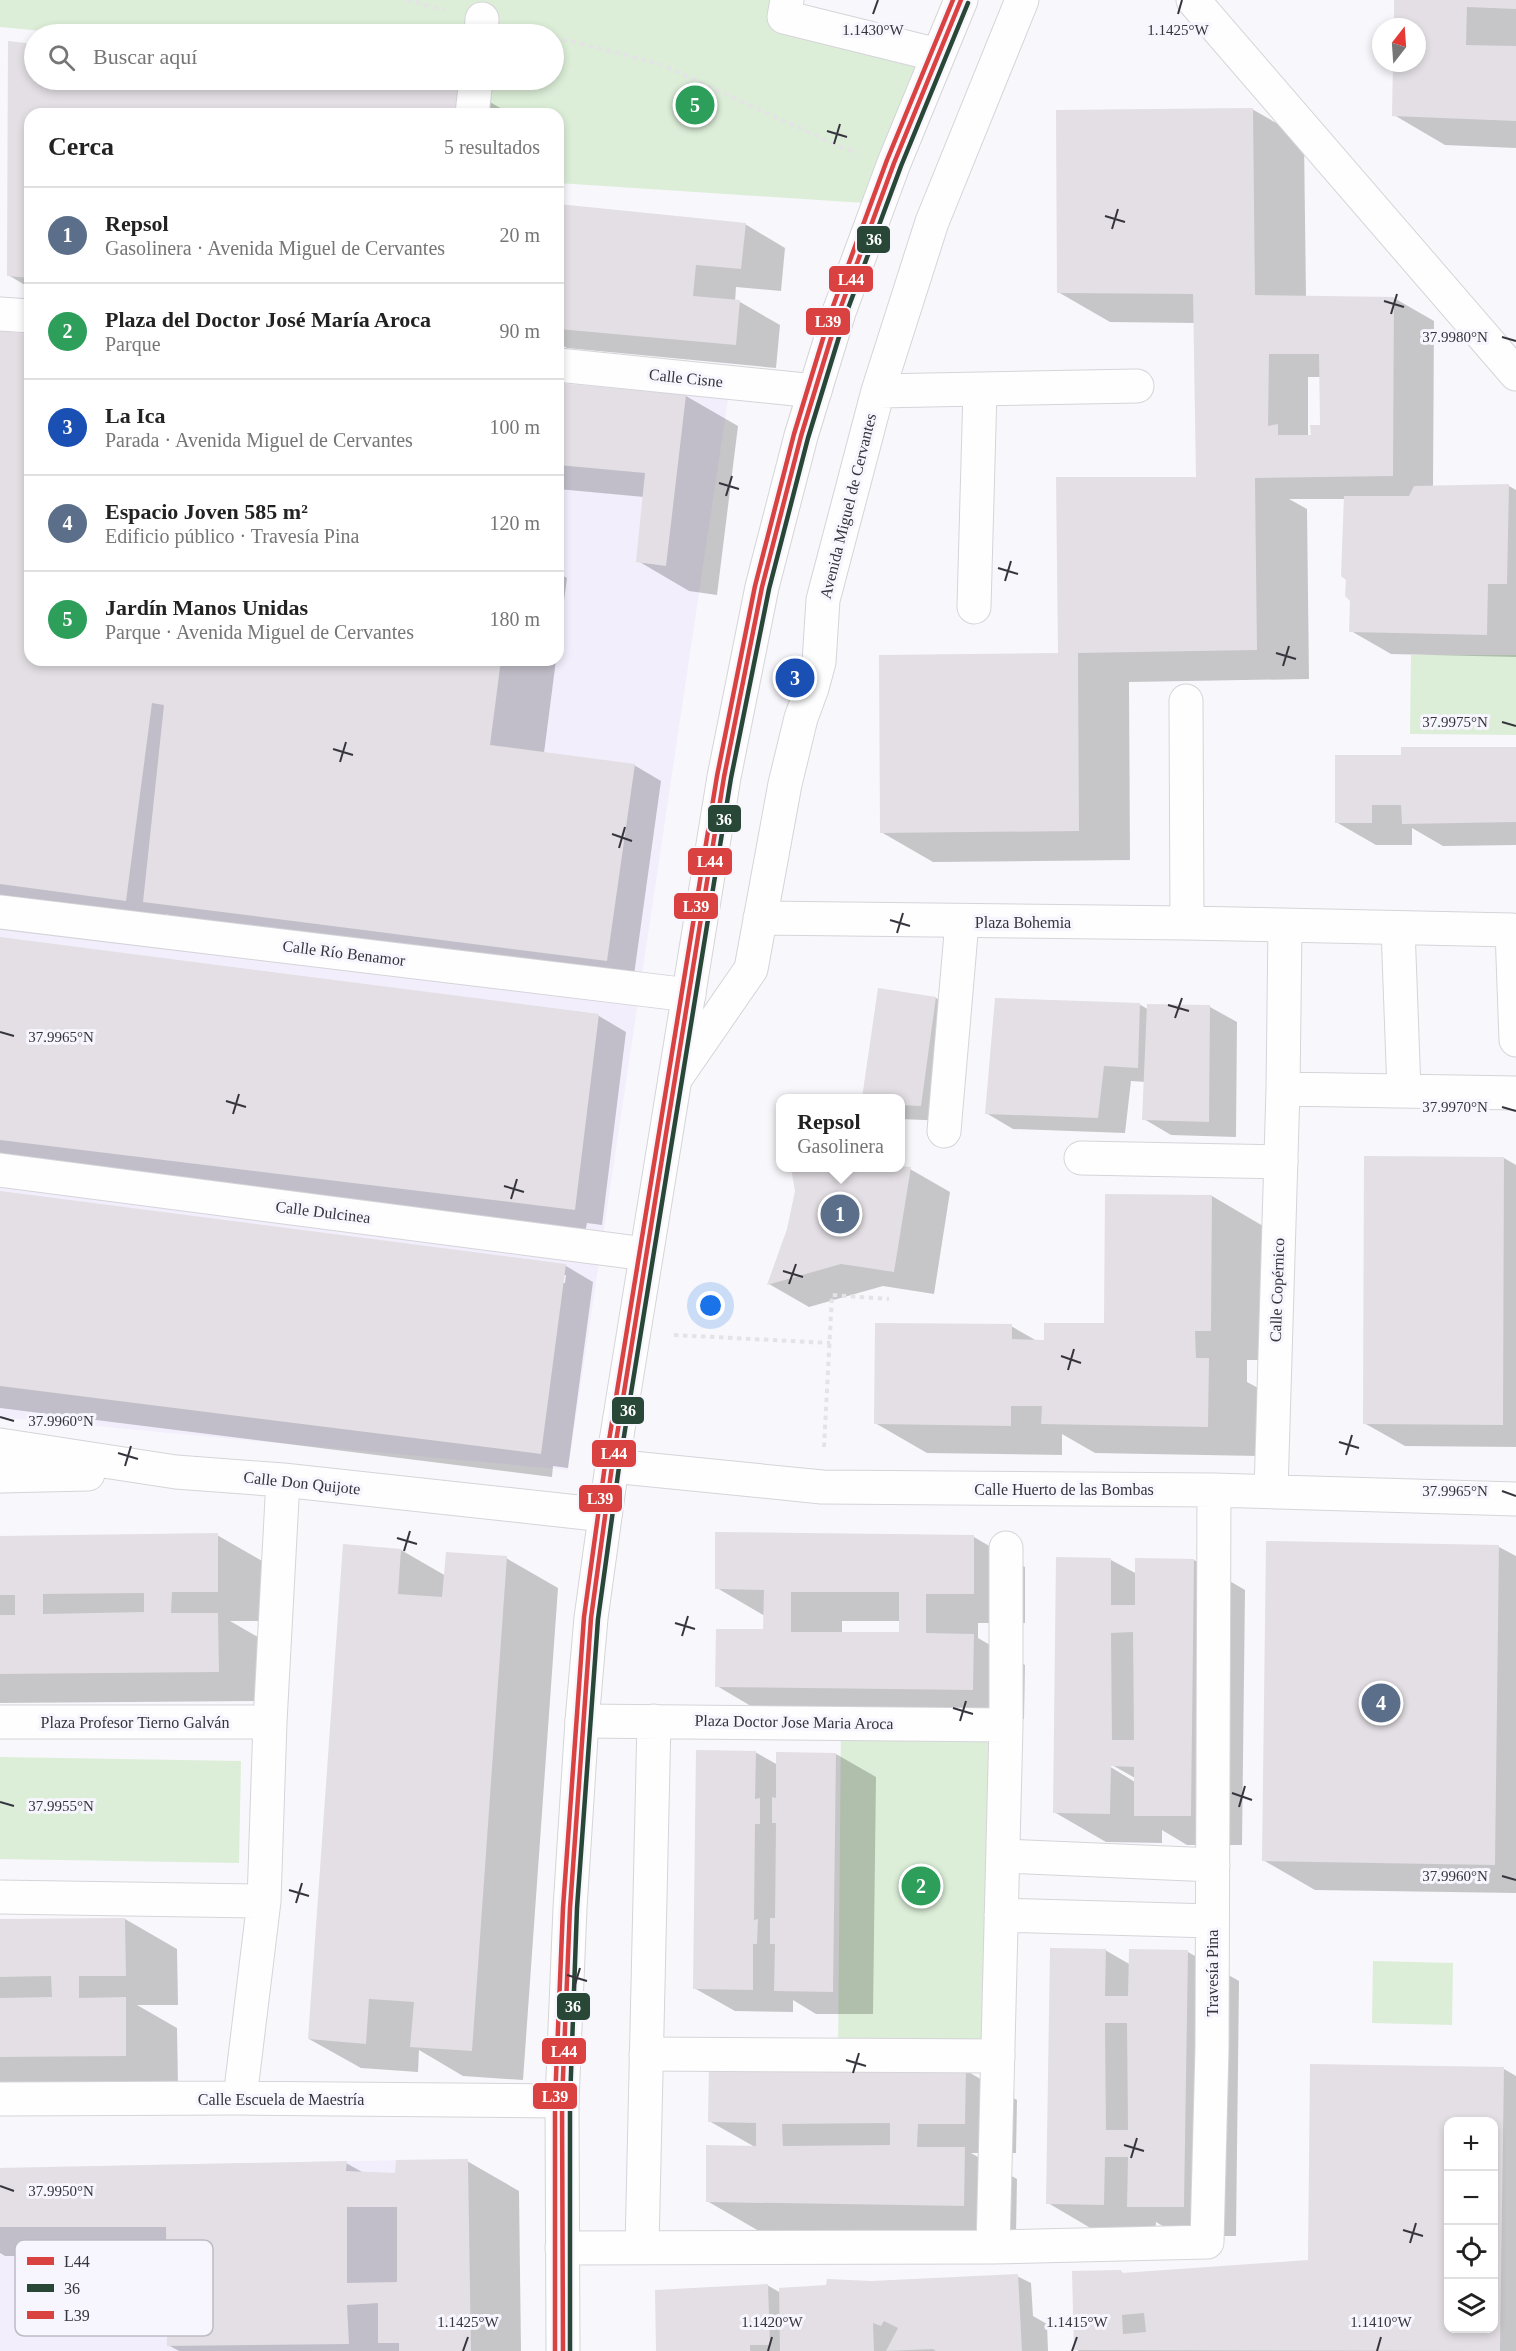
<!DOCTYPE html>
<html lang="es">
<head>
<meta charset="utf-8">
<style>
  :root { --surface:#fff; --page:#f2f2f2; --text:#222; --muted:#767676; --line:#e0e0e0; --accent:#2563eb }
  body { margin:0; font-family:"Times New Roman",serif; background:var(--page); color:var(--text) }
  .controls { position:absolute; right:18px; bottom:18px; display:grid; overflow:hidden; border-radius:12px; box-shadow:0 3px 9px #0003 }
  .controls button { width:54px; height:54px; display:grid; place-items:center; padding:0; border:0; border-bottom:2px solid var(--line); background:var(--surface); color:var(--text); font:30px sans-serif }
  .compass { position:absolute; left:1372px; top:18px; width:54px; height:54px; border-radius:50%; background:var(--surface); box-shadow:0 3px 9px #0003; rotate:17deg }
  .you { position:absolute; left:711px; top:1306px; width:21px; height:21px; margin:-15px; border:4px solid #fff; border-radius:50%; background:#1a73e8; box-shadow:0 0 0 9px #1a73e833 }
  .badge { display:grid; place-items:center; width:39px; height:39px; border-radius:50%; background:var(--accent); color:#fff; font-size:20px; font-weight:700 }
  .pin { position:absolute; translate:-50% -50%; border:3px solid #fff; box-shadow:0 2px 6px #0006 }
  .popup { position:absolute; left:776px; top:1094px; width:129px; height:78px; box-sizing:border-box; display:grid; place-content:center; border-radius:12px; background:var(--surface); filter:drop-shadow(0 2px 4px #0005); font-size:20px; white-space:nowrap; color:var(--muted) }
  .popup b { font-size:22px; color:var(--text) }
  .popup::after { content:''; position:absolute; left:50%; top:100%; margin-left:-12px; border:12px solid transparent; border-top-color:var(--surface) }
  .list { margin:0; padding:0; list-style:none }
  h2 { display:flex; justify-content:space-between; align-items:center; height:78px; margin:0; padding:0 24px; font-size:26px }
  h2 small { font-size:20px; font-weight:400; color:var(--muted) }
  .list li { display:grid; grid-template-columns:39px 1fr auto; gap:18px; align-items:center; box-sizing:border-box; height:96px; padding:0 24px; border-top:2px solid var(--line) }
  .list b { display:block; font-size:22px; white-space:nowrap }
  .list p { margin:0; font-size:20px; white-space:nowrap; color:var(--muted) }
  .list em { font-size:20px; font-style:normal; color:var(--muted) }
  .icon { flex:none; width:33px; height:33px; fill:none; stroke:currentColor; stroke-width:2; stroke-linecap:round; stroke-linejoin:round }
  .map { position:relative; flex:none; width:1516px; height:2351px; overflow:hidden }
  .search { position:absolute; background:var(--surface); box-shadow:0 3px 9px #0003; left:24px; top:24px; width:540px; height:66px; display:flex; align-items:center; gap:15px; box-sizing:border-box; padding:0 21px; border-radius:33px; color:var(--muted); font-size:22px }
  .panel { position:absolute; background:var(--surface); box-shadow:0 3px 9px #0003; left:24px; top:108px; width:540px; height:558px; border-radius:18px }
  .map>svg:first-child { display:block }
  .built { fill:#f2eefc }
  .green { fill:#dceed8 }
  .shadow { fill:#0003; fill-rule:evenodd }
  .building { fill:#e3dfe4; fill-rule:evenodd }
  .lines { fill:none; stroke-linecap:round; stroke-linejoin:round }
  .pedestrian-casing { stroke:#d5d4d9; stroke-width:35 }
  .minor-casing { stroke:#d5d4d9; stroke-width:35 }
  .secondary-casing { stroke:#d5d4d9; stroke-width:35 }
  .path { stroke:#e4e3e6; stroke-width:4; stroke-dasharray:4.5 4.5; stroke-linecap:butt }
  .pedestrian { stroke:#fefefe; stroke-width:33 }
  .minor { stroke:#fefefe; stroke-width:33 }
  .secondary { stroke:#fefefe; stroke-width:33 }
  .bus-1-casing { stroke:#f7f5fd; stroke-width:9 }
  .bus-2-casing { stroke:#f7f5fd; stroke-width:9 }
  .bus-3-casing { stroke:#f7f5fd; stroke-width:9 }
  .bus-1 { stroke:#da4241; stroke-width:4.5 }
  .bus-2 { stroke:#294737; stroke-width:4.5 }
  .bus-3 { stroke:#da4241; stroke-width:4.5 }
  .ticks { fill:none; stroke:#36343c; stroke-width:2 }
  .labels { text-anchor:middle; dominant-baseline:central; stroke-width:6; stroke-linejoin:round; paint-order:stroke }
  .street-label { font-size:16px; fill:#36343c; stroke:#f7f5fd }
  .key { fill:#f7f5fd; stroke:#bdbbc3; stroke-width:1.5 }
  .key-label { font-size:16px; fill:#36343c }
  .ticks-label { font-size:15px; text-anchor:middle; fill:#36343c; stroke:#f7f5fd; stroke-width:6; stroke-linejoin:round; paint-order:stroke }
  .line-badge { stroke:#f7f5fd; stroke-width:2 }
  .badge-label { font-size:16px; text-anchor:middle; font-weight:bold; fill:#fff }
</style>
</head>
<body>
<div class="map">
<svg width="1516" height="2351" viewBox="0 0 1516 2351">
  <rect width="100%" height="100%" fill="#f8f7fb"/>
  <path class="built" d="M0,331L30,334V660H558V383L728,399L568,1470L0,1417Z
    M468,2159L471,2351H0V2168Z"/>
  <path class="green" d="M0,0H787L938,55L879,204L558,183V114H472L476,80H554V34H75L0,27Z
    M1411,655H1516V735L1410,734Z
    M841,1722L1006,1725L998,2056L838,2055Z
    M0,1757L241,1761L239,1863L0,1859Z
    M1373,1961L1453,1963L1452,2025L1372,2023Z"/>
  <path class="shadow" d="M1396,0H1516V148L1445,145L1394,115L1395,63H1417V27H1395Z
    M9,43L34,45V80H376L467,89L511,114H30V288L8,275Z
    M1252,109L1304,139L1306,297L1394,298L1434,321L1433,487L1509,486L1516,490V657L1391,654L1351,631L1352,600L1346,499H1289L1307,509L1309,679L1129,682L1130,860L933,862L881,832L1060,655L1202,479L1195,323L1110,322L1058,292ZM1308,377H1321L1322,427L1313,436H1308Z
    M558,206L745,224L785,248L781,291L736,287L735,302H740L780,325L776,368L567,348L558,343V283H562L564,264L558,261Z
    M0,333L30,336V660H556L544,753L634,765L661,781L634,975L196,931L167,914L166,923L0,906Z
    M558,385L686,396L738,426L717,595L689,591L638,561L644,497L558,489Z
    M558,573L567,578L558,646Z
    M1516,748V845L1443,846L1412,828V845H1376L1336,822L1403,756Z
    M0,938L599,1016L626,1032L602,1225L587,1223L585,1233L0,1162Z
    M879,990L936,998L963,1014L948,1121L900,1119V1098H864Z
    M1139,1004L1149,1010L1210,1007L1237,1022L1236,1137L1171,1135L1144,1119L1146,1082L1131,1081L1125,1133L1013,1129L986,1113Z
    M1365,1157L1504,1158L1516,1165V1447L1405,1446L1364,1423Z
    M900,1167L910,1169L950,1192L934,1294L883,1286L809,1307L769,1284L788,1229L796,1191L793,1168Z
    M0,1193L566,1266L593,1282L568,1468L553,1466L552,1477L0,1408ZM563,1275H566L565,1283H562Z
    M1212,1196L1263,1226L1262,1360H1247V1382L1260,1389L1259,1456L1095,1453L1062,1434V1455L927,1453L875,1423L1011,1326L1037,1341H1045L1105,1325Z
    M217,1535L269,1565V1621H230L270,1644L271,1701L0,1703V1537Z
    M974,1537L1025,1567V1623H978V1638L1025,1665L1024,1719L768,1716L717,1686L765,1631V1616L717,1588ZM842,1621H901V1633H842Z
    M1268,1542L1499,1547L1516,1556V1893L1315,1890L1263,1860Z
    M401,1550L446,1576L506,1558L558,1588L523,2080L463,2076L419,2050L418,2072L361,2068L309,2039Z
    M1111,1560L1137,1574L1194,1560L1245,1590L1242,1845H1187L1162,1830V1843L1106,1842L1054,1812ZM1105,1761L1135,1778V1782L1104,1763Z
    M755,1752L778,1765L836,1754L876,1777L873,2014H816L793,2000V2012L735,2011L694,1988Z
    M125,1919L177,1949L178,2005H137L177,2028L178,2085L0,2087V1920Z
    M1105,1950L1131,1965L1188,1952L1239,1981L1236,2236H1180L1156,2222L1155,2234L1099,2233L1048,2203Z
    M1311,2065L1504,2069L1516,2076V2351H1079L1075,2349L1121,2272L1125,2274L1309,2261ZM1448,2122H1494V2328H1448Z
    M965,2070L1017,2100L1016,2153H971L1017,2179L1016,2235L759,2231L707,2201L755,2147L709,2121Z
    M467,2161L519,2191L521,2351H179L168,2345V2256H5L0,2253V2169L346,2163L364,2173L396,2175Z
    M1017,2276L1031,2283L1033,2316L1047,2324L1048,2351H657L767,2285L781,2293L871,2282Z"/>
  <path class="building" d="M1394,0H1516V9L1467,7L1466,45L1516,46V121L1392,116L1393,63H1417V27H1394Z
    M8,41L34,44V80H391L468,87L465,114H30V278L7,276Z
    M1253,108L1255,295L1394,297L1393,476L1255,478L1257,650L1078,653L1079,831L880,833L879,655L1058,653L1056,477H1196L1193,294L1057,293L1056,110ZM1269,354H1319L1320,425H1310L1311,435H1278V424L1268,426Z
    M558,204L746,223L741,269L696,265L693,296L740,300L736,345L558,329V282H561L564,250H558Z
    M0,331L30,334V660H501L490,745L635,764L607,961L143,902L164,705L152,703L126,901L0,884Z
    M558,383L686,395L666,566L636,562L645,473L558,465Z
    M1509,484L1507,584H1488L1487,635L1349,632L1350,601L1345,596L1346,580L1341,576L1344,496H1409L1414,486Z
    M1401,747H1516V822L1402,824L1401,805H1372V823H1335V755H1401Z
    M0,937L599,1014L575,1210L0,1140Z
    M878,988L936,997L921,1106L900,1105V1098H862Z
    M995,998L1140,1003L1138,1068L1104,1066L1098,1118L985,1114Z
    M1147,1004L1210,1005L1209,1122L1142,1120Z
    M1364,1156L1504,1157L1503,1425L1363,1424Z
    M900,1166L911,1167L894,1272L841,1264L767,1285L787,1229L795,1191L791,1168Z
    M0,1191L566,1264L541,1454L0,1386Z
    M1105,1194L1212,1195L1211,1331H1195L1196,1358H1209L1208,1427L1041,1424L1042,1406H1011V1426L874,1424L875,1323L1012,1324V1339L1044,1340V1323H1104Z
    M715,1532L974,1535V1594H926V1633L974,1634L973,1690L715,1687L716,1629H763L764,1590L715,1589ZM791,1592H899V1632H791Z
    M218,1533V1592H172L171,1613H218L219,1672L0,1674V1615H15V1595H0V1536ZM144,1593V1612L43,1614V1594Z
    M1266,1541L1499,1545L1495,1865L1262,1861Z
    M343,1544L401,1549L398,1594L442,1597L446,1552L507,1556L472,2051L410,2047L414,2002L369,1999L366,2044L308,2039Z
    M1056,1557L1111,1558V1605H1135V1558L1194,1559L1191,1816H1134V1767L1111,1766L1110,1814L1053,1813ZM1133,1632L1134,1740H1112L1111,1633Z
    M696,1750L756,1751L755,1799L760,1798V1824H755L754,1920L758,1919L757,1944H753V1990L693,1989Z
    M776,1752L836,1753L833,1992L774,1991L775,1944H770V1918H775L776,1823H772V1797L776,1798Z
    M125,1918L126,1976H79V1998L126,1997V2056L0,2057V1998L52,1997L51,1976L0,1977V1919Z
    M1050,1948L1106,1949L1105,1996H1128L1129,1949L1188,1950L1184,2207H1127L1128,2157H1105L1104,2205L1046,2204ZM1105,2023H1127L1128,2130H1106Z
    M709,2064L966,2068L965,2124H918L917,2147H965L964,2206L706,2202V2145L756,2146V2123L708,2122ZM890,2123V2145L783,2146L782,2124Z
    M1310,2064L1504,2067L1500,2351L1074,2350L1072,2271L1121,2270L1122,2273L1308,2260ZM1448,2122H1494V2328H1448ZM1144,2313L1146,2332L1123,2334L1122,2315Z
    M468,2159L471,2351H399V2343H378V2303L347,2305L349,2344L167,2346L166,2227H0V2168L347,2161L346,2171L395,2173L396,2160ZM347,2207H397V2282L347,2283Z
    M1018,2274L1022,2351H936L933,2349L886,2351L898,2328L884,2321L881,2326L873,2323L874,2351H780L779,2288L826,2285L827,2279L871,2281Z
    M768,2284L770,2345H750V2351H656L655,2290Z"/>
  <g class="lines">
    <g class="pedestrian-casing">
      <path id="pedestrian" d="M787,0L784,17L938,55
        M1193,0L1516,374
        M481,34L482,19
        M472,114L476,80
        M944,1131L962,922
        M1081,1158L1281,1162
        M646,2054L998,2056"/>
    </g>
    <g class="minor-casing">
      <path id="minor" d="M0,314L30,316
        M558,365L815,391
        M878,391L1137,386
        M974,607L980,390
        M1186,701L1187,923
        M0,912L689,995
        M760,918L1187,923L1512,930L1516,1040
        M1285,926L1283,1089L1516,1093
        M1398,928L1404,1091
        M675,1079L751,969L785,784L801,718L812,688L819,662L823,600L878,391L932,222L1022,0
        M0,1170L646,1254
        M0,1445L176,1472L283,1480L605,1515
        M612,1466L822,1487L1214,1490L1516,1499
        M0,1476L88,1474
        M1271,1491L1283,1089
        M582,1721L1006,1725
        M0,1722H270
        M1003,1856L1213,1865
        M0,1897L264,1901
        M1001,1915L1212,1921
        M240,2098L264,1901L270,1722L283,1480
        M0,2099L240,2098L562,2101
        M993,2247L1207,2242L1212,2047L1214,1490
        M562,2248L993,2247L1006,1725V1548
        M642,2248L654,1721"/>
    </g>
    <g class="secondary-casing">
      <path id="secondary" d="M563,2351L562,2101L570,1908L582,1721L591,1618L612,1466L724,777L762,587L801,436L839,312L894,163L961,0"/>
    </g>
    <path class="path" d="M407,0L444,10
      M521,29L542,34
      M554,37L660,64L841,147L857,152
      M674,1335L830,1343
      M824,1447L832,1295L889,1299"/>
    <use href="#pedestrian" class="pedestrian"/>
    <use href="#minor" class="minor"/>
    <use href="#secondary" class="secondary"/>
    <g class="bus-1-casing">
      <path id="bus-1" d="M563,2351L562,2101L570,1908L591,1618L612,1466L724,777L762,587L801,436L839,312L894,163L961,0"/>
    </g>
    <g class="bus-2-casing">
      <path id="bus-2" d="M570,2351V2101L577,1908L598,1619L619,1467L731,778L769,589L808,438L846,314L901,166L968,3"/>
    </g>
    <g class="bus-3-casing">
      <path id="bus-3" d="M555,2351V2101L563,1908L584,1617L605,1465L717,776L755,586L794,434L832,309L887,160L953,0"/>
    </g>
    <use href="#bus-1" class="bus-1"/>
    <use href="#bus-2" class="bus-2"/>
    <use href="#bus-3" class="bus-3"/>
  </g>
  <path class="ticks" d="M873,14L878,0M1178,14L1182,0M827,131L847,137M834,144L840,124M1105,216L1125,222M1112,229L1118,209M1384,301L1404,307M1391,314L1397,294M1502,337L1516,341M719,483L739,489M726,496L732,476M998,568L1018,574M1005,581L1011,561M1276,653L1296,659M1283,666L1289,646M1502,722L1516,726M333,749L353,755M340,762L346,742M612,834L632,841M619,848L625,827M890,920L910,926M897,933L903,913M1168,1005L1189,1011M1175,1018L1182,998M0,1032L14,1036M226,1101L246,1107M1502,1107L1516,1111M233,1114L239,1094M504,1186L524,1192M511,1199L517,1179M783,1271L803,1277M789,1284L796,1264M1061,1356L1081,1363M1068,1370L1074,1349M0,1417L14,1421M1339,1442L1359,1448M118,1453L138,1459M1346,1455L1352,1435M125,1466L131,1446M1502,1491L1516,1496M397,1538L417,1544M404,1551L410,1531M675,1623L695,1629M682,1636L688,1616M953,1708L973,1714M960,1721L966,1701M1232,1793L1252,1800M0,1802L14,1806M1239,1807L1245,1786M1502,1876L1516,1880M289,1890L309,1896M296,1903L302,1883M567,1975L587,1981M574,1988L580,1968M846,2060L866,2066M853,2073L859,2053M1124,2145L1144,2151M1131,2158L1137,2138M0,2186L14,2191M1403,2230L1423,2236M1410,2243L1416,2223M463,2351L468,2337M768,2351L772,2337M1072,2351L1077,2337M1377,2351L1381,2337"/>
  <g class="labels">
    <g class="street-label">
      <text transform="translate(686 378) rotate(6)">Calle Cisne</text>
      <text transform="translate(848 506) rotate(-76)">Avenida Miguel de Cervantes</text>
      <text x="1023" y="922">Plaza Bohemia</text>
      <text transform="translate(344 953) rotate(7)">Calle Río Benamor</text>
      <text transform="translate(323 1212) rotate(7)">Calle Dulcinea</text>
      <text transform="translate(1277 1290) rotate(-88)">Calle Copérnico</text>
      <text transform="translate(302 1483) rotate(6)">Calle Don Quijote</text>
      <text x="1064" y="1489">Calle Huerto de las Bombas</text>
      <text x="135" y="1722">Plaza Profesor Tierno Galván</text>
      <text transform="translate(794 1722) rotate(1)">Plaza Doctor Jose Maria Aroca</text>
      <text transform="translate(1212 1973) rotate(-90)">Travesía Pina</text>
      <text x="281" y="2099">Calle Escuela de Maestría</text>
    </g>
  </g>
  <rect x="15" y="2240" width="198" height="96" rx="9" class="key"/>
  <rect x="27" y="2257" width="27" height="8" fill="#da4241"/>
  <rect x="27" y="2284" width="27" height="8" fill="#294737"/>
  <rect x="27" y="2311" width="27" height="8" fill="#da4241"/>
  <g class="key-label">
    <text x="64" y="2267">L44</text>
    <text x="64" y="2294">36</text>
    <text x="64" y="2321">L39</text>
  </g>
  <g class="ticks-label">
    <text x="873" y="35">1.1430°W</text>
    <text x="1178" y="35">1.1425°W</text>
    <text x="1455" y="342">37.9980°N</text>
    <text x="1455" y="727">37.9975°N</text>
    <text x="61" y="1042">37.9965°N</text>
    <text x="1455" y="1112">37.9970°N</text>
    <text x="61" y="1426">37.9960°N</text>
    <text x="1455" y="1496">37.9965°N</text>
    <text x="61" y="1811">37.9955°N</text>
    <text x="1455" y="1881">37.9960°N</text>
    <text x="61" y="2196">37.9950°N</text>
    <text x="468" y="2327">1.1425°W</text>
    <text x="772" y="2327">1.1420°W</text>
    <text x="1077" y="2327">1.1415°W</text>
    <text x="1381" y="2327">1.1410°W</text>
  </g>
  <g class="line-badge">
    <rect x="856" y="225" width="35" height="29" rx="6" fill="#294737"/>
    <rect x="828" y="265" width="46" height="28" rx="6" fill="#da4241"/>
    <rect x="805" y="307" width="46" height="29" rx="6" fill="#da4241"/>
    <rect x="707" y="804" width="35" height="29" rx="6" fill="#294737"/>
    <rect x="687" y="847" width="46" height="29" rx="6" fill="#da4241"/>
    <rect x="673" y="892" width="46" height="28" rx="6" fill="#da4241"/>
    <rect x="611" y="1396" width="34" height="29" rx="6" fill="#294737"/>
    <rect x="591" y="1439" width="46" height="29" rx="6" fill="#da4241"/>
    <rect x="578" y="1484" width="45" height="29" rx="6" fill="#da4241"/>
    <rect x="556" y="1992" width="35" height="29" rx="6" fill="#294737"/>
    <rect x="541" y="2037" width="46" height="28" rx="6" fill="#da4241"/>
    <rect x="532" y="2082" width="46" height="28" rx="6" fill="#da4241"/>
  </g>
  <g class="badge-label">
    <text x="874" y="245">36</text>
    <text x="851" y="285">L44</text>
    <text x="828" y="327">L39</text>
    <text x="724" y="825">36</text>
    <text x="710" y="867">L44</text>
    <text x="696" y="912">L39</text>
    <text x="628" y="1416">36</text>
    <text x="614" y="1459">L44</text>
    <text x="600" y="1504">L39</text>
    <text x="573" y="2012">36</text>
    <text x="564" y="2057">L44</text>
    <text x="555" y="2102">L39</text>
  </g>
</svg>
<div class="controls">
<button>+</button>
<button>−</button>
<button><svg class="icon" aria-label="locate" viewBox="0 0 24 24"><circle cx="12" cy="12" r="6"/><path d="M12 2v4M12 18v4M2 12h4M18 12h4"/></svg></button>
<button><svg class="icon" aria-label="layers" viewBox="0 0 24 24"><path d="M12 4l9 5-9 5-9-5zM3 14l9 5 9-5"/></svg></button>
</div>
<svg class="compass" viewBox="-18 -18 36 36"><path d="M0-13l5 13h-10z" fill="#e53935"/><path d="M0 13l5-13h-10z" fill="#767676"/></svg>
<div class="you"></div>
<div class="pin badge" style="left:840px;top:1214px;background:#5c6f8a">1</div>
<div class="popup"><b>Repsol</b>Gasolinera</div>
<div class="pin badge" style="left:921px;top:1886px;background:#2e9e5b">2</div>
<div class="pin badge" style="left:795px;top:678px;background:#1a4fb4">3</div>
<div class="pin badge" style="left:1381px;top:1703px;background:#5c6f8a">4</div>
<div class="pin badge" style="left:695px;top:105px;background:#2e9e5b">5</div>
<div class="search"><svg class="icon" aria-label="search" viewBox="0 0 24 24"><circle cx="10" cy="10" r="6"/><path d="M15 15l6 6"/></svg>Buscar aquí</div>
<section class="panel">
<h2>Cerca<small>5 resultados</small></h2>
<ul class="list">
<li><span class="badge" style="background:#5c6f8a">1</span><div><b>Repsol</b><p>Gasolinera · Avenida Miguel de Cervantes</p></div><em>20 m</em></li>
<li><span class="badge" style="background:#2e9e5b">2</span><div><b>Plaza del Doctor José María Aroca</b><p>Parque</p></div><em>90 m</em></li>
<li><span class="badge" style="background:#1a4fb4">3</span><div><b>La Ica</b><p>Parada · Avenida Miguel de Cervantes</p></div><em>100 m</em></li>
<li><span class="badge" style="background:#5c6f8a">4</span><div><b>Espacio Joven 585 m²</b><p>Edificio público · Travesía Pina</p></div><em>120 m</em></li>
<li><span class="badge" style="background:#2e9e5b">5</span><div><b>Jardín Manos Unidas</b><p>Parque · Avenida Miguel de Cervantes</p></div><em>180 m</em></li>
</ul>
</section>
</div>
</body>
</html>
